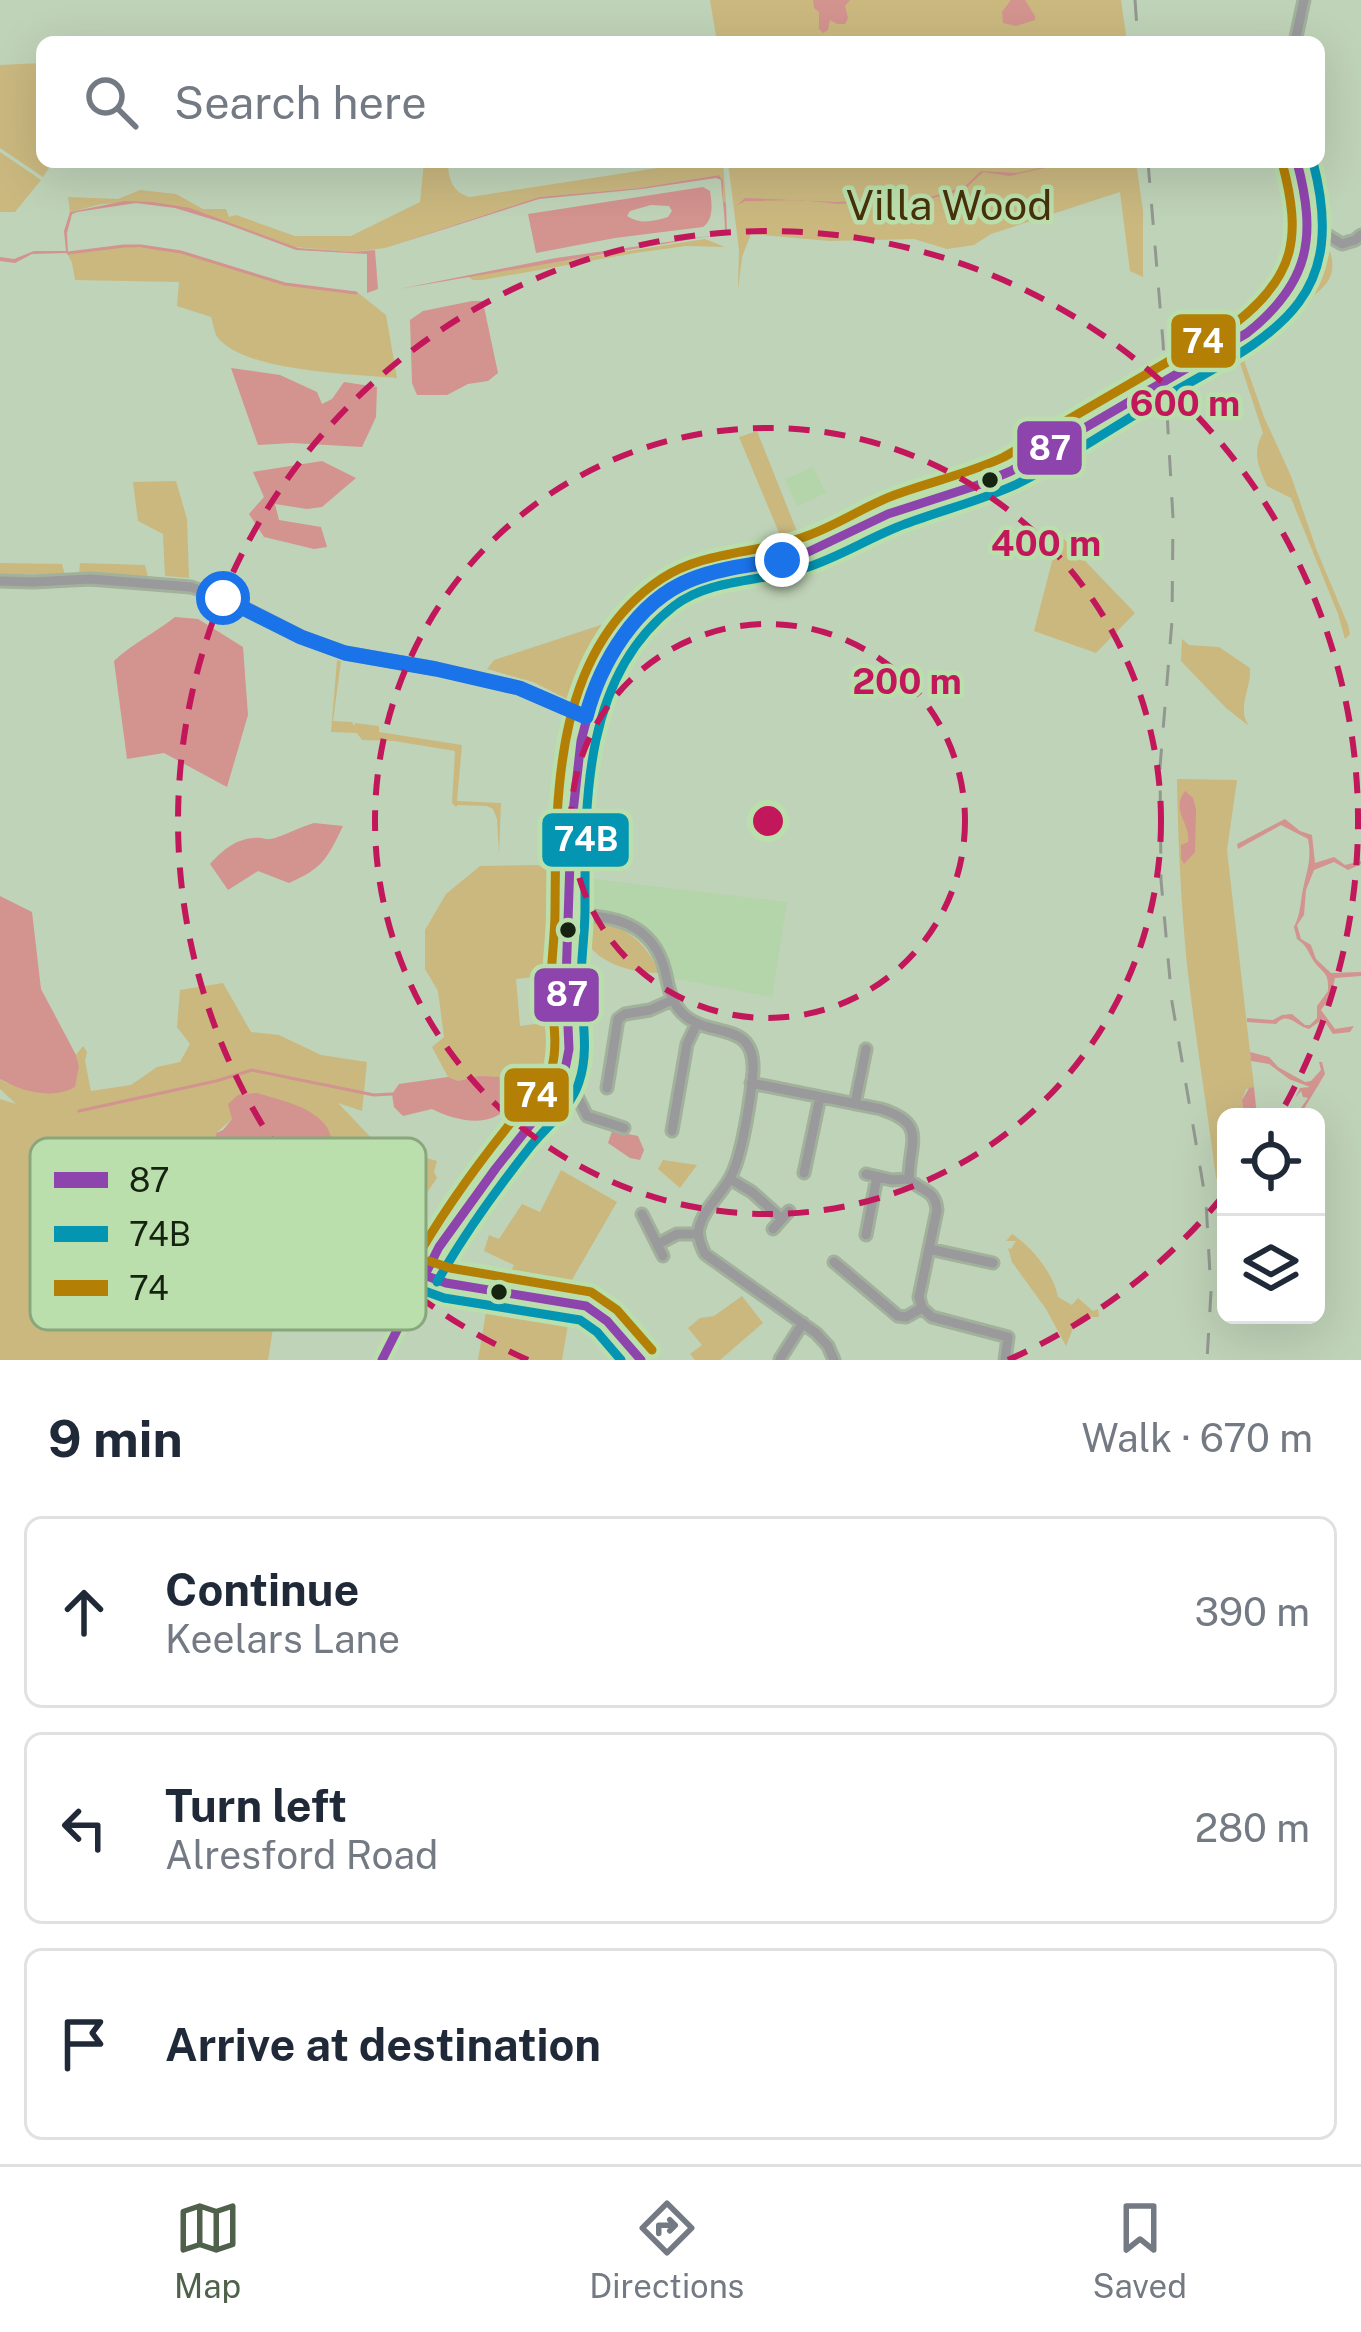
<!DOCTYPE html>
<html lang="en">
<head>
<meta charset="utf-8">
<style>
  :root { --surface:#fff; --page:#f6f6f7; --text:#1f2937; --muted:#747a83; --line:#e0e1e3; --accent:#50614b }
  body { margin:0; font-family:"Public Sans",sans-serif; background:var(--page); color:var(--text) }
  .controls { position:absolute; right:36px; bottom:36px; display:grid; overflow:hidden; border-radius:18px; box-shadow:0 12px 48px #0002 }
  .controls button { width:108px; height:108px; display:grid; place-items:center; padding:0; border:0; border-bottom:3px solid var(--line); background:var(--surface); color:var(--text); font:60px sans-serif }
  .stop { position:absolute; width:36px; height:36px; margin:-27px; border:9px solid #1a73e8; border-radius:50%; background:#fff }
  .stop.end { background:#1a73e8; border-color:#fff; box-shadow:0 3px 12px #0008 }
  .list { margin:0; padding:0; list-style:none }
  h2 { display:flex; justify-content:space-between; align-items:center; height:156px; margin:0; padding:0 48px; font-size:51px }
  h2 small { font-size:39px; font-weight:400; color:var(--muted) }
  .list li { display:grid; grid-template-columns:78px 1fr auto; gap:36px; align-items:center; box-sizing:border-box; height:192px; margin:0 24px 24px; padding:0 24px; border:3px solid var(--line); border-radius:18px }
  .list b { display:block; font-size:45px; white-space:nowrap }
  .list p { margin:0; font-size:39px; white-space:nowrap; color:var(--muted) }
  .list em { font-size:39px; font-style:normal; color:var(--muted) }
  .icon { flex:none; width:66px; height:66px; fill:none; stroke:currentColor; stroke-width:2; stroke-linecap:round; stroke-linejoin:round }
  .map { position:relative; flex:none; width:1361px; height:1360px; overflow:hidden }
  .search { position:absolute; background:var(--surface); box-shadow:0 12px 48px #0002; left:36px; right:36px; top:36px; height:132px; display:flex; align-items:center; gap:30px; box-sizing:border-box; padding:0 42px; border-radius:18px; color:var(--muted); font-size:45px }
  .sheet { height:804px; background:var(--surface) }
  nav { display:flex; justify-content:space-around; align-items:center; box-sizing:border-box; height:168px; border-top:3px solid var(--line); background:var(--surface); font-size:33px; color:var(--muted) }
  nav a { display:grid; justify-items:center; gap:6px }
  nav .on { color:var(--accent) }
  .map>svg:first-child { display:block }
  .built { fill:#b4d4a9 }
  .green { fill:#cab87f; fill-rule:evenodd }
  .water { fill:#d3938f; fill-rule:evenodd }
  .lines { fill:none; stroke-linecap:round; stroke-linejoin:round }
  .stream { stroke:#d3938f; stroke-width:3 }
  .minor-casing { stroke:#a1b19c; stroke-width:15 }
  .minor { stroke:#9a999b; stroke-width:9 }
  .rail { stroke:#929890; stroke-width:3; stroke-dasharray:21 21; stroke-linecap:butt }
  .minor-bridge-casing { stroke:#a1b19c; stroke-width:15; stroke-linecap:butt }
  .minor-bridge { stroke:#9a999b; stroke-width:9 }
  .bus-1-casing { stroke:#badfac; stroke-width:18 }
  .bus-2-casing { stroke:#badfac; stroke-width:18 }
  .bus-3-casing { stroke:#badfac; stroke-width:18 }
  .bus-1 { stroke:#8e44ad; stroke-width:9 }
  .bus-2 { stroke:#0395b2; stroke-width:9 }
  .bus-3 { stroke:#b37f05; stroke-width:9 }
  .route { stroke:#1a73e8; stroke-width:15 }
  .ring { fill:none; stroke:#c2185b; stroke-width:6; stroke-dasharray:21 15 }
  .bus-dot { fill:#152310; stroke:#badfac; stroke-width:4.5 }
  .labels { text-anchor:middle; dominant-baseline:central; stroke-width:9; stroke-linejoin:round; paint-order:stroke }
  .park-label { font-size:42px; fill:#473109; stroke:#badfac }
  .key { fill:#badfac; stroke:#88a77d; stroke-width:3 }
  .key-label { font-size:33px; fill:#152310 }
  .centre { fill:#c2185b; stroke:#badfac; stroke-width:6 }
  .ring-label { font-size:36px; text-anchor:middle; font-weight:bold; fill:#c2185b; stroke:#badfac; stroke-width:9; stroke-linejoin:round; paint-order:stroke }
  .line-badge { stroke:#badfac; stroke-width:4.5 }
  .badge-label { font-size:33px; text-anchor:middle; font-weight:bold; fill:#fff }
</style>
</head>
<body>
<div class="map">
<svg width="1361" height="1360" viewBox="0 0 1361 1360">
  <rect width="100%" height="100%" fill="#bfd3b8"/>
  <path class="built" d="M813,467L826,493L797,506L785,479Z
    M577,877L787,902L772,997L672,978L665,953L656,939L638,924L618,913L582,909Z"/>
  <path class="green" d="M710,0H1121L1127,42H717Z
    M42,63V162H53L43,177L0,148V65Z
    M0,152L41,180L15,212H0Z
    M424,162H448C448,179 453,193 470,197L664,167V162H723L726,203L723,201V180L719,175L639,188L539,197L385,248L352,252L294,247L194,210L153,202L102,204L70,212L68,197L118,199L140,190L176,194L203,209H226L229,217L236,215L295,236H351L420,202Z
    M728,162H1136L1143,211V277L1130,271L1120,192L991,234L974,245L947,249L914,239L830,241L751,234L742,257L738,290L739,250Z
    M705,239L725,247L686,246L635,253L482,280H473L467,276Z
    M1322,244L1328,247C1344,282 1314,296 1287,311L1306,282L1318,245Z
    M124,246L181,252L293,286L357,292L386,315L397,378C356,374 239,372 216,335C215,333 212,320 211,317L177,306L179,282L75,280L72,263L67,253Z
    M1240,349L1264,417L1291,476L1317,551L1348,625L1350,634L1345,639L1338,614L1291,498L1267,486C1258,466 1252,453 1263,433L1236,351Z
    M757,431L798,534L800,547L787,552L739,437Z
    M176,481L187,519L189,578L165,576L163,534L138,521L133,482Z
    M1064,539L1135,613L1096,653L1034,631L1057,542Z
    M0,563L62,564L65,575L0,574Z
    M80,563L145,565L148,577L79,574Z
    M631,615C606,641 592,672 581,706L533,682L487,669L494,660Z
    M1182,639L1189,645L1219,647L1250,668C1252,687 1236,708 1249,726L1226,708L1181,661Z
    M337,660L341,661L333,721L352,722L354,726L355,723L379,726V732L462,745L457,801L501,803L499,853L497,819L493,809L487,806L458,805L456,807L452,803L455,751L394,741L362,740L357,733L331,732Z
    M1177,779L1237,780L1227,850L1254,1087L1246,1089L1242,1100L1244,1117H1226V1182L1216,1178C1207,1107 1195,1036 1187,965C1181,903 1178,842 1177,779Z
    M538,865L564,881L562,974L516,979L520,1026L566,1020C570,1066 569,1073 535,1105L528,1095L536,1085L555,1074L500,1079L479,1076L458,1081L448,1077L432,1047L444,1037L438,991L425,969V930L446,894L480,866Z
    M589,921C621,921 649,944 659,973C628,973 595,962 580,933Z
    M223,983L251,1032L279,1035L321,1055L367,1062L362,1111L338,1103L377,1144L437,1161L434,1172L437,1178L383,1256L368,1297L347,1309L274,1322L268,1360H0V1099L16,1104L0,1089V1079L6,1083L53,1093L79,1066L76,1055L83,1046L87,1052L85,1061L91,1091L131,1085L157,1067L180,1062L190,1044L177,1027L180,990ZM232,1119L331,1137C330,1176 319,1190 293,1217L276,1216L267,1207L260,1215L245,1209L217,1179L216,1133Z
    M663,1160L697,1165L680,1188L658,1169Z
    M561,1170L617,1202L562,1297L502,1289L514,1265L484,1251L489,1235L499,1239L522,1204L540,1212Z
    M1012,1234C1032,1247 1054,1274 1058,1297L1072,1305L1078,1298L1093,1311L1098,1309L1099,1317H1083L1076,1321L1066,1346L1046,1309L1012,1262L1008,1248L1011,1249L1016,1241H1006Z
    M489,1294L571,1307L562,1360H478Z
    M742,1296L763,1323L720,1360H695L690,1354L702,1345L688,1328L700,1318L714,1316Z"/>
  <path class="water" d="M813,0H850L845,6L848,18L845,24H837L830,20L828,30L823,33L819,29V12L814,8Z
    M1011,0H1025L1035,16V20L1016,26L1003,23L1002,12Z
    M1106,162L1097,166H1053L1010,176L983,172L964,190L930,199L878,207L866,202L839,204L800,200L745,201L736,206L745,198L837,202L864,200L880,205L895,200L930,197L964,187L981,171L1016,173L1059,164Z
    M719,175L723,180V201L726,203L727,232L723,236H720L725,231C725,214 722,198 721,180L716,178L642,189L539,199L385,248L539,197L639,188Z
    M703,187L710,191C712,204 714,219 703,227L615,238L536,253L528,214ZM651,205L669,206L672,211L668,217C654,221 641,225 627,216L630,211Z
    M125,201L153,202L190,208L298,248L352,252L375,250L378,289L367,293V254L296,250L221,222L175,208L136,203L77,212L72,214L67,233L68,253L32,254L15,263L0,261V257L14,259L34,251H66L64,231L70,212Z
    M716,235L399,289L556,258Z
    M472,301H482L484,307L498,373L488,381L468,384L447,395H417L412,383L410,320L423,311Z
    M231,368L280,375L317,392L322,404L332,399L344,382L377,387L376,417L362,447L292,443L258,445Z
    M322,461L356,478L322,507L307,509L275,504L279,520L321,527L327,547L314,549L264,537L249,514L264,497L253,472Z
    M175,617L198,619L243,647L248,715L227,787L164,753L127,759L114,661C133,643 155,633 175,617Z
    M1185,791L1193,798L1196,809L1195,852L1184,864L1181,859V845L1188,842C1191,823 1170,811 1185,791Z
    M1285,819L1300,831L1312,835L1315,863L1334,857L1345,865L1361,861V864L1348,870L1334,862L1314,870L1306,890L1304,915L1297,925L1301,939L1311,945L1316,959L1331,973L1361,972V976L1335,978L1331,996L1321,1010L1335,1029L1354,1026L1350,1032L1333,1034L1323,1019L1309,1029C1297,1027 1288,1010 1276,1024L1247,1022V1018L1273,1020L1282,1015L1292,1014L1305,1025H1310L1317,1018V1006L1328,991C1329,970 1323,975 1313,960C1307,950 1307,946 1297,939L1294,927C1301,913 1300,903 1303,889C1307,870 1312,859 1308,839L1281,825L1238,849L1237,844Z
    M314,823L343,826C327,859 323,868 289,883L258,871L228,890L210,864C222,851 235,839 254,838C266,837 263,841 275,838C288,834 300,827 314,823Z
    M0,896L32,912L41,989L76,1055L79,1066L75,1087C52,1100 21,1091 0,1079Z
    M1250,1052L1269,1057L1278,1067L1305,1082L1311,1081L1321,1070L1319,1062H1322L1325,1074L1299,1117L1270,1113L1244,1117L1242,1100L1249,1088L1254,1087L1256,1107L1259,1111L1281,1110L1296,1115L1308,1098L1303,1097L1301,1091L1295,1098L1289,1099L1295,1098L1300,1088L1310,1087L1289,1079L1269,1064L1251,1061Z
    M542,1067L556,1073L536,1085L528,1095L535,1105L523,1120L515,1109L507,1108C488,1129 454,1120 432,1109L403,1116L394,1107L392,1094L399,1084L448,1077L458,1081L479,1076L522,1078Z
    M257,1093C279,1100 312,1106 326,1126C347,1157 308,1209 281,1223L267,1208L260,1215L246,1209L217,1179L216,1133L223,1130L232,1119L228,1104L238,1095Z
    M612,1131L638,1136L644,1150L640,1160L630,1158L608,1143Z"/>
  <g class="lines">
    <path class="stream" d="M68,253L124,246H141L181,252L285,284L356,293
      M79,1111L216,1081L252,1070L374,1095L392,1094"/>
    <g class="minor-casing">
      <path id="minor" d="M1295,42L1304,0
        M1310,231L1327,235L1342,244L1355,240L1361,235
        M1186,368C1283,312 1332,284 1297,162
        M0,581L33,582L90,579L191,587L227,599L301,637L345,653L437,669L519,688L586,717
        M570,915C613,915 653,923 665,971C669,988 670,1000 682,1013C708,1040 756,1018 753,1072C751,1097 743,1149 733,1172C725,1192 704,1207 699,1228C697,1237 701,1246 705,1254L816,1333L828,1346L834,1360
        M751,1083L881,1109C928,1124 909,1142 909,1179C921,1192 935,1188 937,1210L919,1297L922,1308
        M563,1084L576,1094L587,1116L624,1128
        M607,1088L618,1019L625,1014L650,1010L672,1000
        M855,1104L866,1049
        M672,1131L687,1044L697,1023
        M804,1173L820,1097
        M866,1174L892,1180L909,1179
        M730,1179L752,1192L782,1219
        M642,1214L663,1256
        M773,1229L789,1211
        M866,1235L877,1177
        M658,1244L677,1234H698
        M929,1249L993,1263
        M834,1262L898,1316L906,1317L922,1308
        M424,1275L446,1283L586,1306L607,1321L641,1360
        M368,1298L378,1319L396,1328
        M922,1308L932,1317L1008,1337L1005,1360
        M780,1359L803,1323
        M382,1360L446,1236L527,1127L557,1093L566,1075L571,1037L566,981L572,801L588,710L605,665L624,636L656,602L683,583L710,573L805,553L893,511L992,479L1108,416L1148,389"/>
    </g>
    <use href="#minor" class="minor"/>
    <path class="rail" d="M1135,0L1138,42
      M1148,162L1163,342L1173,518L1172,621L1160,767L1161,880L1172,1002L1206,1202L1211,1292L1207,1360"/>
    <g class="minor-bridge-casing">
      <path id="minor-bridge" d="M1148,389L1186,368"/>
    </g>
    <use href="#minor-bridge" class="minor-bridge"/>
    <g class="bus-1-casing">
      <path id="bus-1" d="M424,1275L446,1283L586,1306L607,1321L641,1360
        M382,1360L439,1247L496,1168L554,1095L563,1080L569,1049L566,981L571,830L581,741L592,699L609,659L634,624L667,593L699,577L806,553L888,514L978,485L1011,471L1247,333C1310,283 1317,237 1297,162"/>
    </g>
    <g class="bus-2-casing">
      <path id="bus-2" d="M437,1282C464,1234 496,1190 530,1147C547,1126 571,1108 579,1082C590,1050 581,1015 581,982C581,958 585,934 585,909C585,804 582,677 674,606C710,578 763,582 805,568C840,557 870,537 905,524C942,510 980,501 1017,484C1067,459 1113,427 1161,399C1268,337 1351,307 1313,162
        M419,1289L444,1298L580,1320L597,1332L621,1360"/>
    </g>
    <g class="bus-3-casing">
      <path id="bus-3" d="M429,1261L450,1268L591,1292L617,1310L652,1350
        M411,1268C439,1217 473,1170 509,1125C524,1107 547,1091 552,1067C559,1040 551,1012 551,985C551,961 555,936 555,912C556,797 553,651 661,579C703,551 755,554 801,538C833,528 861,508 892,496C929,482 968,474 1004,457L1238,321C1296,275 1301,235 1283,166"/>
    </g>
    <use href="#bus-1" class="bus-1"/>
    <use href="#bus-2" class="bus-2"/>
    <use href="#bus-3" class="bus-3"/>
  </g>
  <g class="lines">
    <path class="route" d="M223,598L301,637L345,653L436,669L519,688L586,717C600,663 636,602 690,580C719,568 751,565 782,560"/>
  </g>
  <g class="ring">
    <circle cx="768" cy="821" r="197"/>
    <circle cx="768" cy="821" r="393"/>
    <path d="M1223 1196A590 590 0 0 1 1008 1360M528 1360A590 590 0 1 1 1279 1116"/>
  </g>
  <g class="bus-dot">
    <circle cx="990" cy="480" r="10"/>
    <circle cx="568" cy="930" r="10"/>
    <circle cx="499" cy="1292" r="10"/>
  </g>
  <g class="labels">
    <g class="park-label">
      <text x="949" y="204">Villa Wood</text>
    </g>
  </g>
  <rect x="30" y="1138" width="396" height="192" rx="18" class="key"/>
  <rect x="54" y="1172" width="54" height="16" fill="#8e44ad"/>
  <rect x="54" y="1226" width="54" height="16" fill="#0395b2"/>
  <rect x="54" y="1280" width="54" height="16" fill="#b37f05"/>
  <g class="key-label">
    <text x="129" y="1192">87</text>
    <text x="129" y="1246">74B</text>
    <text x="129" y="1300">74</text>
  </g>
  <circle cx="768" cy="821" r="18" class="centre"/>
  <g class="ring-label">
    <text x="1185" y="416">600 m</text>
    <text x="1046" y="556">400 m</text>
    <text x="907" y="694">200 m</text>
  </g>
  <g class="line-badge">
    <rect x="1169" y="312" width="69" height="58" rx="12" fill="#b37f05"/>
    <rect x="1015" y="419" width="69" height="58" rx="12" fill="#8e44ad"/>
    <rect x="540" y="811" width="91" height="58" rx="12" fill="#0395b2"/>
    <rect x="532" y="966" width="69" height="58" rx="12" fill="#8e44ad"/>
    <rect x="502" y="1066" width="69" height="58" rx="12" fill="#b37f05"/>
  </g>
  <g class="badge-label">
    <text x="1203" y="353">74</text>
    <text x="1050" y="460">87</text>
    <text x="586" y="851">74B</text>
    <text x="567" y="1006">87</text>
    <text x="537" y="1107">74</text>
  </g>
</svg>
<div class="controls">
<button><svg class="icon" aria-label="locate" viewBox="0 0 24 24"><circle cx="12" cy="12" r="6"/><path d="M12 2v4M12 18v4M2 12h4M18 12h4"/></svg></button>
<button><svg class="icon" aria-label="layers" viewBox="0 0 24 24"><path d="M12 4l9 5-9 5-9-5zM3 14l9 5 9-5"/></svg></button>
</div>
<div class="stop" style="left:223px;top:598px"></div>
<div class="stop end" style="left:782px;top:560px"></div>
<div class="search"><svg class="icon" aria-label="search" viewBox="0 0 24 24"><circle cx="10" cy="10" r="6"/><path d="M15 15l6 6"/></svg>Search here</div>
</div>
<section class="sheet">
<h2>9 min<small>Walk · 670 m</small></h2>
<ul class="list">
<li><svg class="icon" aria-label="ahead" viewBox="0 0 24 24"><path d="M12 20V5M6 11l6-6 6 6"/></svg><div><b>Continue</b><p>Keelars Lane</p></div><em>390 m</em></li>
<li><svg class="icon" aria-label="left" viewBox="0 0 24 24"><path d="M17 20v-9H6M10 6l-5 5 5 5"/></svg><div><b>Turn left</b><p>Alresford Road</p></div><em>280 m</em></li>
<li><svg class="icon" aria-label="arrive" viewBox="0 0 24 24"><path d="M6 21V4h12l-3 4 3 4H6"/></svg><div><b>Arrive at destination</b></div></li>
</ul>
</section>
<nav>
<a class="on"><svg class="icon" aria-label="map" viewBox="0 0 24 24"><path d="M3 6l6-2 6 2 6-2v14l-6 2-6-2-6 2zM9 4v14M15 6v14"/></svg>Map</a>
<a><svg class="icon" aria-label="directions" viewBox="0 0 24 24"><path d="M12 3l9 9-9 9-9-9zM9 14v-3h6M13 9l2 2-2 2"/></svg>Directions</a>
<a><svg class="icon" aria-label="saved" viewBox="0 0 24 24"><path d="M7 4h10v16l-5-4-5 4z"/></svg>Saved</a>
</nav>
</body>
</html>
